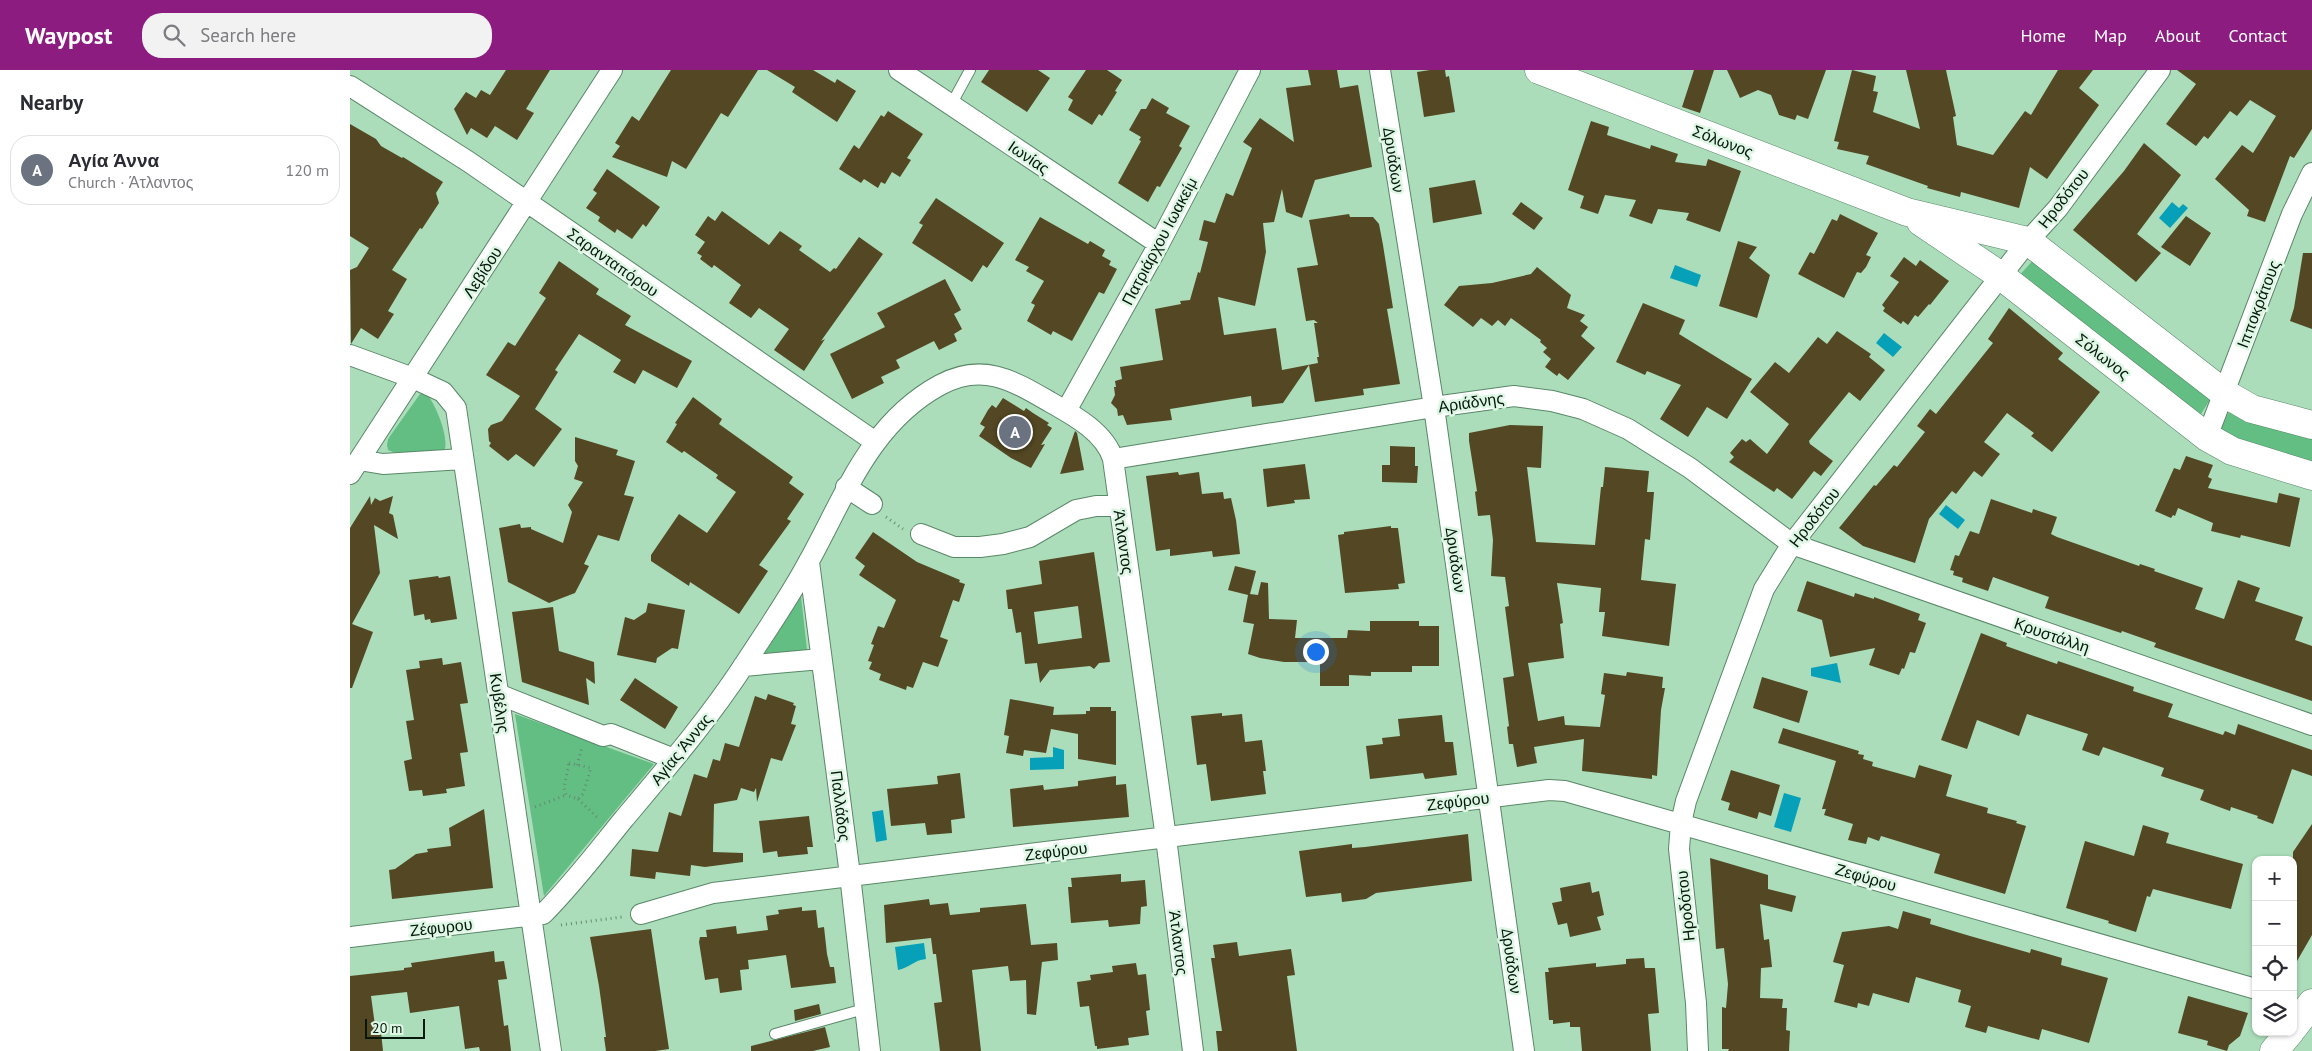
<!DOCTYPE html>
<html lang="en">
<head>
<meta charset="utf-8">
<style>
  :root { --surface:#fff; --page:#f2f2f3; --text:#2b2b33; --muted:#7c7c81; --line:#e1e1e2; --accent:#8c1c7f }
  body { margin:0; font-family:"PT Sans",sans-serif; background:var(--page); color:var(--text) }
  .controls { position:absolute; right:15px; bottom:15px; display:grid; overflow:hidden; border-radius:10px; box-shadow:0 1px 4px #0004 }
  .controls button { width:45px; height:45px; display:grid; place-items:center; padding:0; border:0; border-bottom:1px solid var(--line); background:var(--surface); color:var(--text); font:25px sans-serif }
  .scale { position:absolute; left:15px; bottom:12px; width:60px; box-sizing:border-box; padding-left:5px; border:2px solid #06180c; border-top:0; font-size:14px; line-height:18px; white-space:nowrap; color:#06180c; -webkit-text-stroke:4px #def7e5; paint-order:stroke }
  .you { position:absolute; left:965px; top:581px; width:18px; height:18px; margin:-12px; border:4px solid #fff; border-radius:50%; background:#1a73e8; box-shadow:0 0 0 8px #1a73e833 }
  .badge { display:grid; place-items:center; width:32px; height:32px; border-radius:50%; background:var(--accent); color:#fff; font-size:16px; font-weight:700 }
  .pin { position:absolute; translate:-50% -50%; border:2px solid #fff; box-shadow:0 1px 5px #0006 }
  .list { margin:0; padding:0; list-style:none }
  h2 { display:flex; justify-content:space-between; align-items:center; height:65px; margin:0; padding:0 20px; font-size:21px }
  h2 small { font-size:16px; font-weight:400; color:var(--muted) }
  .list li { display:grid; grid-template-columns:32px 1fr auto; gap:15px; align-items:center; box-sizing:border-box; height:70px; margin:0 10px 10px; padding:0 10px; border:1px solid var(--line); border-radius:20px }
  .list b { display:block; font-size:19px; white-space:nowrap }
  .list p { margin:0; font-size:16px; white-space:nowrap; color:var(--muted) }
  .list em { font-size:16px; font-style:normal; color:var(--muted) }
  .icon { flex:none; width:28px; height:28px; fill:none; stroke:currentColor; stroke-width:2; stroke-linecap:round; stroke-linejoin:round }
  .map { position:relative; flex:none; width:1962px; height:981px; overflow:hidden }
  header { display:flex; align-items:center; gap:30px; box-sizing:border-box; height:70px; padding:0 25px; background:var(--accent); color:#fff }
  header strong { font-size:24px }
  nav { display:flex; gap:28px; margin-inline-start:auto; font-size:18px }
  .search { width:350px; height:45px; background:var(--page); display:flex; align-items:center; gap:12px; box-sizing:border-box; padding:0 18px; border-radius:20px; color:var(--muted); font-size:19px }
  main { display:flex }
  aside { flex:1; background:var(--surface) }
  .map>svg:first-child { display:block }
  .green { fill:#62be83 }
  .water { fill:#07a0b9 }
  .building { fill:#534823; fill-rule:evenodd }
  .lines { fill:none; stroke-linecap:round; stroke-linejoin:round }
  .lane-casing { stroke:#598868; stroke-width:12 }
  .street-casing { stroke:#598868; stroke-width:22 }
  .secondary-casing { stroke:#598868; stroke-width:29 }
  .path { stroke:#658a71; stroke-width:3; stroke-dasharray:1 4; stroke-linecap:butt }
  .lane { stroke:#fff; stroke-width:10 }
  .street { stroke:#fff; stroke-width:20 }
  .secondary { stroke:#fff; stroke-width:28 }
  .labels { text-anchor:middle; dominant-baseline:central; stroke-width:5; stroke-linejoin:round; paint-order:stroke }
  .street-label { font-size:16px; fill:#06180c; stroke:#def7e5 }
</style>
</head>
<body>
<header>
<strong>Waypost</strong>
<div class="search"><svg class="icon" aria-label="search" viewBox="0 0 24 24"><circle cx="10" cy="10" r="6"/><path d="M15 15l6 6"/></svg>Search here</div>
<nav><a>Home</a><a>Map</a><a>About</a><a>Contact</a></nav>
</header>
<main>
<aside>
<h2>Nearby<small></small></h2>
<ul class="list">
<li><span class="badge" style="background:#6b7280">A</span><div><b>Αγία Άννα</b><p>Church · Άτλαντος</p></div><em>120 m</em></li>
</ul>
</aside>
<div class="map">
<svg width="1962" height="981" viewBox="0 0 1962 981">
  <rect width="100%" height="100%" fill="#abddba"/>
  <path class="green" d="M1687,186L1863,325L1849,347L1666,209Z
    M70,324H77C86,336 98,364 95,379L88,382H43L38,380L37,375L38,369Z
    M1880,339L1962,369V394L1898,374L1871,359Z
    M451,526L457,580L414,584Z
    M165,644L304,694L194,826Z"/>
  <path class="water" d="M1822,132L1829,138L1833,134L1838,138L1820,158L1809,148Z
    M1325,195L1351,205L1347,217L1320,208Z
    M1534,263L1552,277L1543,287L1526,273Z
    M1596,435L1615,450L1608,459L1589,444Z
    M1487,593L1491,613L1461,606V598Z
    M703,677L714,680V699L680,700V688L703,687Z
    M1434,723L1451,728L1441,762L1424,757Z
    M533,740L537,770L526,772L522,742Z
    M574,873L576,889C564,890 559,898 548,900L545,877Z"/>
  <path class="building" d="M156,0H200L176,39L184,43L167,70L145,56L137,68L121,58L117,65L104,39L116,22L126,28L131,20L140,25Z
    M321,0H408L378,47L371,43L336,99L322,91L317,107L262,87L270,76L265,73L282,46L289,51Z
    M417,0H463L485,13L487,9L506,21L487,52L442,22L445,17Z
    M639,0H688L700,8L677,42L631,12Z
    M736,0H757L772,10L765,21L767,22L752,46L749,44L742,55L718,40L723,30L718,27Z
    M958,0H987L990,18L1008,15L1022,97L965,110L952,148L936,142L932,119L924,152L913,153L916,182L905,236L868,227L874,265L926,258L932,300L968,293L967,287H969L964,253H968L964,250L956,251L947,198L968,195L959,150L999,144L1000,147H1023L1029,154L1033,175L1043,238L1037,239L1050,314L1013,319L1014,325L965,332L959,295L933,333L902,337L901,326L820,339L822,350L777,355L773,345L768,346L767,339L761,333L765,325L764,317H766L765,311L772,309L770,297L813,290L805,239L831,234L830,231L840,230L848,202L850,203L858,172L849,170L854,150L865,153L876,123L883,126L902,78L893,72L910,48L944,72L936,18L961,15Z
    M1080,0H1095L1096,7L1099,6L1105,42L1074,47L1067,2Z
    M1344,0H1364L1350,43L1332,37Z
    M1377,0H1476L1458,49L1447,45L1445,50L1429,45L1421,25L1408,20L1390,28Z
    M1502,0L1526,6L1523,21L1528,22L1523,42L1570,59L1556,0H1596L1606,46L1603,47L1607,75L1643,85L1675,41L1681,45L1708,0H1743L1729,18L1749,35L1697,109L1680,97L1669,138L1611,122L1610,127L1577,118L1578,116L1516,94L1519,86L1487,79L1489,72L1484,71Z
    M1827,0H1962V59L1944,88L1940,86L1915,152L1897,146L1899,140L1865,109L1892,75L1903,83L1926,46L1900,30L1887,46L1880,41L1858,69L1854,66L1846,76L1816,54L1846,14Z
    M802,28L819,38L816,43L840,56L829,76L832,78L810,117L807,116L798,132L768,113L791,71L789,70L791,67L779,60L791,39H796Z
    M538,41L573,64L557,88L561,90L550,107L542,102L535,114L531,112L528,118L514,109L511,113L489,99L504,75L509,79L531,45L534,47Z
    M1241,51L1259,57L1257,65L1300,79L1301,75L1328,84L1325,92L1356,96L1358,89L1391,101L1370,162L1336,150L1339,143L1308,139L1302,154L1279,146L1286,130L1255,125L1248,144L1230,138L1234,126L1218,120Z
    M0,54L26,69L31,76L52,88L53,87L93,112L86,123L89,133L72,159L70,158L42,200L57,209L38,241L44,244L28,269L11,258L1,274L0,200L7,197L19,178L0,166Z
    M1794,73L1831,105L1787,164L1811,183L1786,212L1723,160L1774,101Z
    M257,99L310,137L296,157L293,154L282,169L267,159L265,163L248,151L250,147L236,138L247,123L243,120Z
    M1125,110L1132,144L1083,153L1079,118Z
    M586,128L654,173L637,198L633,195L622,212L562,173L573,155L569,153Z
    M1171,132L1193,148L1184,160L1162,144Z
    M372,141L419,175L430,161L452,176L449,180L480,202L484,198L486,199L509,167L533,184L471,271L475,269L454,301L424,280L439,259L409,238L401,248L379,233L391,215L364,195L362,198L350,189L352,186L347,183L355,172L345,165L358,146L365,151Z
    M1490,144L1528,163L1516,185L1521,187L1516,197L1511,203L1507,202L1494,228L1448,204L1460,182L1464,184L1482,149L1487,151Z
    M1836,146L1861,163L1840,196L1811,177Z
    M690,147L738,174L740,171L755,180L752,186L761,191L759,195L767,199L754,224L749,222L722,271L703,261L701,265L677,251L685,235L681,233L694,211L676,201L679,197L665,190Z
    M1388,171L1407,177L1399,188L1420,205L1407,248L1369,236Z
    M1953,183H1962V259L1940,251L1944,238Z
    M1554,187L1566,196L1570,190L1599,211L1580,235L1579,234L1568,247L1565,245L1558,255L1553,251L1551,254L1533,241L1535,238L1532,235L1549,212L1540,206Z
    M209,191L249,219L246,224L281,246L275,255L342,291L327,318L293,300L285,314L263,302L271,290L229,264L205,300L208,302L185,339L212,359L184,397L166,384L158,391L139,376L141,373L139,371L138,359L141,355L152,351L170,326L136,305L158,272L165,276L196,228L189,223Z
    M1187,197L1221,225L1217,238L1235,245L1230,251L1238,257L1231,266L1245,278L1218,310L1209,303L1207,306L1195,297L1201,289L1193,282L1197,278L1190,272L1191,270L1161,248L1155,256L1148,250L1142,256L1131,248L1123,257L1094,235L1109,216L1142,213L1181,204Z
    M595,209L611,240L604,244L612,259L604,264L607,271L589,280L584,271L546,290L550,298L531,307L534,313L502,329L480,284L535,257L527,243Z
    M1293,233L1335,250L1329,264L1402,309L1377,349L1357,337L1338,367L1310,349L1331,315L1297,301L1295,305L1266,292Z
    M1659,238L1713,283L1708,289L1750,322L1702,382L1681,366L1684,363L1657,343L1634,372L1650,384L1632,407L1624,401L1606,424L1602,421L1579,449L1565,493L1513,476L1489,458L1524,415L1526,416L1544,395L1547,397L1575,362L1567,356L1580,339L1586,344L1643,273L1638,269Z
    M1487,261L1521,284L1519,287L1535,300L1510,331L1499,322L1459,371L1460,374L1483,391L1471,406L1464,401L1442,429L1427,418L1424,422L1379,392L1384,387L1380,383L1392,369L1396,372L1400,369L1417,384L1439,354L1400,322L1425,292L1439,303L1468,267L1477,274Z
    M343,327L372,349L369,354L443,407L439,413L454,424L437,449L441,451L409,495L418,501L389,544L340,512L339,516L301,491V485L329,444L357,463L386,422L366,408L368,405L334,381L332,383L316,372L327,354L325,353Z
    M653,328L674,341L676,338L683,343L699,353L697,355L702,358L691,375L695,374L681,398L661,388L629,366L635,357L630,354L638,340L642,335L646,338Z
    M1160,355L1193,356L1191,398L1177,397L1186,472L1245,475L1251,417H1253L1255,397L1299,401L1297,422H1304L1300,470L1295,469L1291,510L1326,514L1319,576L1252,566L1255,542H1249L1251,518L1207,513L1213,553L1210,554L1214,588L1178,593L1188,651L1214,646L1215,655L1250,657L1255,625L1251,624L1254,603L1276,606L1277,602L1313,607L1312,618H1315L1311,640L1307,706L1302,705V709L1232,701L1234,669L1184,677L1187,693L1167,697L1163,674H1159L1157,657L1159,656L1153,608L1164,606L1155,537L1159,536L1155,507L1141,506L1143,470L1140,445L1128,446L1125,422L1127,421L1119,371V363Z
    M725,361L727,363L734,400L710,404Z
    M225,367L268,380L266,385L285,391L274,425L284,427L269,471L248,465L234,494L239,496L225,523L199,533L158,512L149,458L170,454L171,458L181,457V459L213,473L222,442L218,435L233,412L224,409L228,396L225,391Z
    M1040,376L1065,377V396H1068L1067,413L1032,412V395H1040Z
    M1836,386L1863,395L1858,407L1862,409L1858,418L1927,433L1929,423L1950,428L1940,477L1891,465L1890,468L1861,461L1863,453L1828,438L1825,446L1823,445L1821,448L1805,441L1824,398L1830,400Z
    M955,394L960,429L944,430L945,433L917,437L913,399Z
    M828,402L829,405L849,402L852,424L873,422L874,429L881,428L886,450L890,484L863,487L862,481L820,486V479L806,481L796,406Z
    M20,426L21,435L25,428L30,431L43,426L39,443L43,445L48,469L24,455L30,503L2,554L23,562L2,618H0V458Z
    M1641,429L1682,443L1683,439L1707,447L1701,464L1707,467L1789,496L1790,494L1805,499L1804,501L1853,518L1845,539L1874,549L1888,510L1910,518L1905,531L1953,547L1945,570L1962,576V631L1804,577L1806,573L1772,561L1771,563L1695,538L1699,527L1643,507L1638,521L1612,512L1613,508L1603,505L1604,501L1600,500L1605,485L1609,486L1620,461L1629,464Z
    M1041,456V458H1048L1055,513L1048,514L1049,519L995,523L988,465L994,464V462Z
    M523,462L567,492L610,510L609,512L615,514L609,532L603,530L590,567L598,570L588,597L573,592L563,618L557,616L556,620L529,610L531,604L519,599L522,592L518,591L524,575L521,574L528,556L534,558L546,530L509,505L515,496L505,488Z
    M744,482L760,592L749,593L744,599L740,596L700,600L690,613L687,593L675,594L671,562L666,563L662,539H658L656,520L692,514L689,491ZM728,536L732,568L688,574L684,542Z
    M885,496L906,501L900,524L908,525L911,512L918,513L919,549L947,550L945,568H997L998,560L1020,561V551H1069V556H1089V596H1062V602H1021V606L999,605V616H970V592H934L910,588L898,584L904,554L893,552L898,525L878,520Z
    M88,506L89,508L100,506L107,549L81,553L80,549L75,550L74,544L64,546L59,510Z
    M1457,511L1504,527L1505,523L1524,529V527L1570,544L1568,550L1576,553L1565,583L1560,582L1554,599L1552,598L1549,605L1519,595L1525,578L1480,587L1472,550L1447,541Z
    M298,533L335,540L328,579L322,578L307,588L306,593L267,585L275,547L284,550L296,542Z
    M203,537L209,581L244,592L245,614L236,608L239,635L172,612L162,542Z
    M1631,563L1657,573L1656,576L1707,594L1708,591L1784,617L1783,621L1823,634L1818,647L1873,665L1875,661L1885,665L1888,654L1962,680V706L1942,699L1923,754L1907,748L1908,746L1881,737L1880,741L1850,730L1854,720L1811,706L1814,698L1753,677L1749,686L1732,680L1738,664L1677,644L1669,666L1627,650L1617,679L1591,670Z
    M92,588L93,595L111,592L118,633L110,634L118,682L110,683L115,716L96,719L97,723L73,726L72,720L59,721L54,691L62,689L56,651L64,650L56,600L70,598L69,591Z
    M1412,607L1458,621L1449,653L1403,638Z
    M285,608L328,637L315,659L270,630Z
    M418,624L444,633L443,635L446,636L441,654L446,655L432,691L421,688L407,732L406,718L404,722L391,718L387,730L364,734L363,782L393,783V792L355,797L341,795L340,806L306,802L305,809L280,806L282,779L308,782L319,742L331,746L344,704L357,708L363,689L370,691L375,673L389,677L405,626L416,630Z
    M660,629L704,637L703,645L736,644V641H740V637H761V641H766V695L728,689V664L701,659L696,683L674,680L673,686L656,683L659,666L654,665Z
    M872,643V646L892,644L895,672L912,670L916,701H913L916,724L861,731L856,694L847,695L841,646Z
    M1092,645L1095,672H1103L1107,705L1075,709L1073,703L1020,709L1016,676L1033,674L1032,668L1050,666L1048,649Z
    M1433,658L1509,681L1508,684L1514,685L1513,689L1523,692L1522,696L1565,708L1569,695L1602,705L1596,726L1638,738L1637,743L1667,751L1666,753L1676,756L1655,824L1584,803L1590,784L1531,766L1529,771L1518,767L1516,774L1498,770L1503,754L1474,745L1476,739H1472L1486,691L1428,673Z
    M1381,700L1430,715L1421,746L1409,742L1407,749L1378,740L1380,733L1371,730Z
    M610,703L615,748L601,750L602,763L577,765L575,753L541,756L537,719L588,714L587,706Z
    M766,706V715L776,714L779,747L663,757L660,719L693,715L694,720L728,716V711Z
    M134,739L143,818L42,829L39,800L45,799L66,784L78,782L77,779L101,776L99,758Z
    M459,746L463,777H457L458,784L428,787L427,781L413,783L409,751Z
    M1962,754V865L1943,898V782Z
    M1793,755L1819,763L1816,773L1893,794L1881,839L1803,819L1800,827L1797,826L1786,862L1758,853L1759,851L1716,838L1735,771L1784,786Z
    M1118,764L1122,811L1026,823L1016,829L992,832L991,823L956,827L949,781L1002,774V778L1015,777Z
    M1360,788L1418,805V819L1446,826L1442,842L1410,834L1414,870L1419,869L1422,897L1411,898L1410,928L1433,929L1432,938H1437L1436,960L1440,961L1439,981H1378L1379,979H1372V937L1376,938L1378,914L1374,878L1366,879Z
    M771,804V812L795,810L797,836L791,837L790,854L759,857L758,850L721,853L718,817H722L721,808Z
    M1240,812L1242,823L1249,821L1254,845L1247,847L1251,860L1220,867L1217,853L1208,855L1202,833L1212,831L1210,818Z
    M579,829L580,835L598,833L600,845L630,842V838L676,834L681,875L707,873L708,890L692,892L686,945L677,944L676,910L660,911L658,896L622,900L631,981H590L584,933L592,932L586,884H583L581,868L536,873L534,835Z
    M452,837V841L466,840L468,858L474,857L477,884L480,897H484L486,913L441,918L436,885L398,890L399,899L390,900L392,920L370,923L368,908L355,910L349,872L350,867H357L356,860L386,856L387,864L418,860L416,846L429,844L428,840Z
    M1553,841L1581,849L1580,854L1620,866L1680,883L1681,879L1712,888L1711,895L1758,908L1739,973L1692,959L1689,970L1638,956L1636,963L1615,957L1621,936L1608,932L1611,920L1566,907L1559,933L1523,923L1519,936L1508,933L1507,938L1484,932L1494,895L1483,892L1492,862L1539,856L1548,859Z
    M301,859L319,979L305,981H256L254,967H256L249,916L240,867Z
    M887,872L889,886L941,879L945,905L937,906L947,981H868L866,961H872L861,888H865L863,875Z
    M144,881L145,892L154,891L157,909L148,910L154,956L158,955L161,981H130L129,977L115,979L109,936L60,943L57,922L21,926L26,963L31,962L33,981H0V906L54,900V898L62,897L61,893Z
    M1294,888L1295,898H1305L1309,943L1298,944L1301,981H1232L1230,957H1220V952L1203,954V950H1199L1195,902H1199L1198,898L1246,893V897L1276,894V889Z
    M786,893L788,905L796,904L800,940L796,941L799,965L778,968L779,975L747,979V976H745L739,936L730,937L727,912L741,910L740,905L763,902L762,896Z
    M1838,926L1898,943L1890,966L1879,975L1877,981L1857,975L1858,971L1828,963Z
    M469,934L471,944L445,951L444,940Z
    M475,957L480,977L463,981H401V976Z"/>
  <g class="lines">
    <g class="lane-casing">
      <path id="lane" d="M601,35L620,0
        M425,964L514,939"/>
    </g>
    <g class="street-casing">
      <path id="street" d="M549,0L809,174
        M1030,0L1084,337L1174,981
        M0,16L119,92L524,371
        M0,285L63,308L93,322L106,338L201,981
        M716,341L809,174L900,0
        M1857,367L1942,144L1962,103
        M763,389L1084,337L1164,326L1202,331L1233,339L1278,359L1340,398L1442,474L1962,655
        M9,390L33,394L113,389
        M0,404L262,0
        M496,417L522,434
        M571,464L604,477H630L653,474L680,467L726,440L746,436H769
        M459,492L500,805L520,981
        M393,596L471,589
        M148,624L253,666L261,664L324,689
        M291,844L363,823L1199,720L1215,721L1906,919
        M0,867L193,844C222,815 247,782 273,750C315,700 358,650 394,595C416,561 440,527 459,491C495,426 520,353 590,315C632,292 662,310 700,332C723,345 755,362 763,389L816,768L843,981
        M1348,981L1346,933L1329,779L1331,753L1336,731L1414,519L1442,474L1678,171L1708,138L1810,0"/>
    </g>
    <g class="secondary-casing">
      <path id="secondary" d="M1189,0L1557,142L1678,171L1874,323L1902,339L1962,355
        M1571,152L1651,206L1857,367L1882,381L1962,406
        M1943,958L1962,933
        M1924,981L1940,962"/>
    </g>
    <path class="path" d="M536,447L553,459
      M219,693L241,698L233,724L228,729L216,725L214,718Z
      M227,695L232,677
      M228,729L249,749
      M185,737L216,725
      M211,855L272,847"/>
    <use href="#lane" class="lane"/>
    <use href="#street" class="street"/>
    <use href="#secondary" class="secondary"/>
  </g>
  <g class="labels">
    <g class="street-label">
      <text transform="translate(1373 71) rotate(21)">Σόλωνος</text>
      <text transform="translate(679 87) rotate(34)">Ιωνίας</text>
      <text transform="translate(1044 90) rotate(81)">Δρυάδων</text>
      <text transform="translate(1713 128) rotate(-52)">Ηροδότου</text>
      <text transform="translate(809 171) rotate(-62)">Πατριάρχου Ιωακείμ</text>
      <text transform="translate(263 192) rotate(35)">Σαρανταπόρου</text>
      <text transform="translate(132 202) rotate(-57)">Λεβίδου</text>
      <text transform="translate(1908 234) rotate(-69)">Ιπποκράτους</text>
      <text transform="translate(1753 286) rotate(38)">Σόλωνος</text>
      <text transform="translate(1121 332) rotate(-8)">Αριάδνης</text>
      <text transform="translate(1464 447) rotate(-52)">Ηροδότου</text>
      <text transform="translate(774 472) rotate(82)">Άτλαντος</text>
      <text transform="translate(1106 490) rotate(82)">Δρυάδων</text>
      <text transform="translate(1702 565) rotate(19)">Κρυστάλλη</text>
      <text transform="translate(150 633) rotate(82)">Κυβέλης</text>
      <text transform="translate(331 679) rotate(-51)">Αγίας Άννας</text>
      <text transform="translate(1108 731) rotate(-7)">Ζεφύρου</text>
      <text transform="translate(491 736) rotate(83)">Παλλάδος</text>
      <text transform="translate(706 781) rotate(-7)">Ζεφύρου</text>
      <text transform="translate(1516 807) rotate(16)">Ζεφύρου</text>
      <text transform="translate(1335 836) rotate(-96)">Ηροδότου</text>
      <text transform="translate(91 857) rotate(-6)">Ζέφυρου</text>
      <text transform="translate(829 873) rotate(83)">Άτλαντος</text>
      <text transform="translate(1162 891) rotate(82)">Δρυάδων</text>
    </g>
  </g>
</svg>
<div class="controls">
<button>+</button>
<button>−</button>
<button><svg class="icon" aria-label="locate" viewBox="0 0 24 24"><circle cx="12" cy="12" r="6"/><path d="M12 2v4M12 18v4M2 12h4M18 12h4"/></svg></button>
<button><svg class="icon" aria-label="layers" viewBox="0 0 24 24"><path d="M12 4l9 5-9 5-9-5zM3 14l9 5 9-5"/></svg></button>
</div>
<div class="scale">20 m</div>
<div class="you"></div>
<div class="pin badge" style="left:665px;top:362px;background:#6b7280">A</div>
</div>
</main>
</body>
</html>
